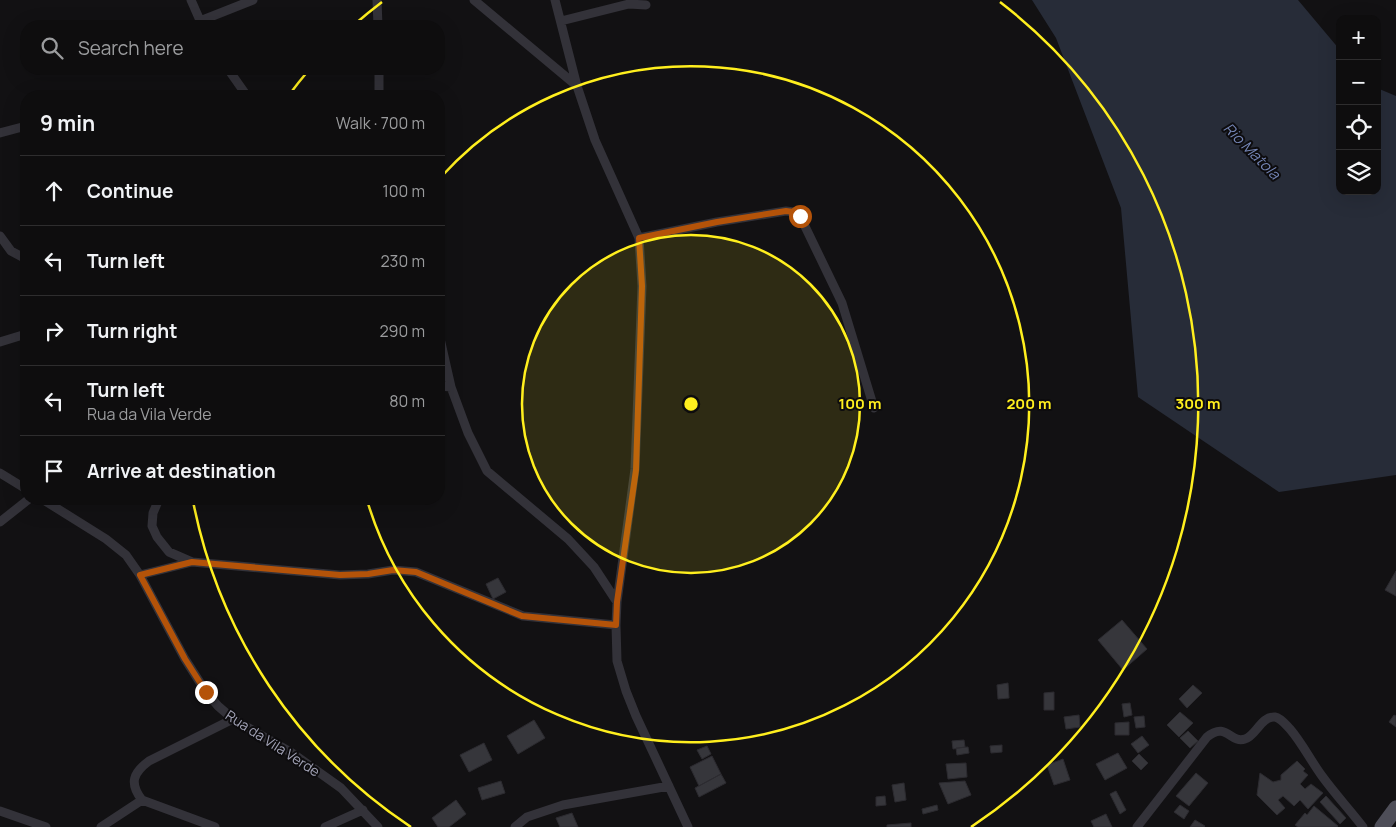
<!DOCTYPE html>
<html lang="en">
<head>
<meta charset="utf-8">
<style>
  :root { --surface:#0e0d0e; --page:#1c1b1c; --text:#f1f3f6; --muted:#9b9c9e; --line:#2e2d2e }
  body { margin:0; font-family:Manrope,sans-serif; background:var(--page); color:var(--text) }
  .controls { position:absolute; right:15px; top:15px; display:grid; overflow:hidden; border-radius:10px; box-shadow:0 5px 20px #0002 }
  .controls button { width:45px; height:45px; display:grid; place-items:center; padding:0; border:0; border-bottom:1px solid var(--line); background:var(--surface); color:var(--text); font:25px sans-serif }
  .stop { position:absolute; width:15px; height:15px; margin:-11px; border:4px solid #b45309; border-radius:50%; background:#fff }
  .stop.end { background:#b45309; border-color:#fff; box-shadow:0 1px 5px #0008 }
  .list { margin:0; padding:0; list-style:none }
  h2 { display:flex; justify-content:space-between; align-items:center; height:65px; margin:0; padding:0 20px; font-size:21px }
  h2 small { font-size:16px; font-weight:400; color:var(--muted) }
  .list li { display:grid; grid-template-columns:32px 1fr auto; gap:15px; align-items:center; box-sizing:border-box; height:70px; padding:0 20px; border-top:1px solid var(--line) }
  .list b { display:block; font-size:19px; white-space:nowrap }
  .list p { margin:0; font-size:16px; white-space:nowrap; color:var(--muted) }
  .list em { font-size:16px; font-style:normal; color:var(--muted) }
  .icon { flex:none; width:28px; height:28px; fill:none; stroke:currentColor; stroke-width:2; stroke-linecap:round; stroke-linejoin:round }
  .map { position:relative; flex:none; width:1396px; height:827px; overflow:hidden }
  .search { position:absolute; background:var(--surface); box-shadow:0 5px 20px #0002; left:20px; top:20px; width:425px; height:55px; display:flex; align-items:center; gap:12px; box-sizing:border-box; padding:0 18px; border-radius:20px; color:var(--muted); font-size:19px }
  .panel { position:absolute; background:var(--surface); box-shadow:0 5px 20px #0002; left:20px; top:90px; width:425px; height:415px; border-radius:20px }
  .map>svg:first-child { display:block }
  .water { fill:#272c38 }
  .building { fill:#36363b; stroke:#2c2b30 }
  .lines { fill:none; stroke-linecap:round; stroke-linejoin:round }
  .minor { stroke:#333239; stroke-width:9 }
  .primary { stroke:#4e4e58; stroke-width:15 }
  .route { stroke:#b45309; stroke-width:6 }
  .ring { fill:none; stroke:#ffef1e; stroke-width:2.5 }
  .labels { text-anchor:middle; dominant-baseline:central; stroke-width:4; stroke-linejoin:round; paint-order:stroke }
  .street-label { font-size:14px; fill:#a1a2b5; stroke:#0d0c0e }
  .water-label { font-size:15px; font-style:italic; fill:#7485b5; stroke:#0d0c0e }
  .centre { fill:#ffef1e; stroke:#0d0c0e; stroke-width:2.5 }
  .ring-label { font-size:15px; text-anchor:middle; font-weight:bold; fill:#ffef1e; stroke:#0d0c0e; stroke-width:4; stroke-linejoin:round; paint-order:stroke }
</style>
</head>
<body>
<div class="map">
<svg width="1396" height="827" viewBox="0 0 1396 827">
  <rect width="100%" height="100%" fill="#121113"/>
  <path class="water" d="M1032,0H1298L1340,50V191H1377V88L1396,96V475L1279,492L1138,397L1121,208L1056,38Z"/>
  <path class="building" d="M1396,571V596L1385,590Z
    M498,578L506,592L493,599L486,584Z
    M1122,620L1147,649L1123,670L1098,640Z
    M1008,683L1009,698L998,699L997,685Z
    M1193,685L1202,693L1187,708L1179,699Z
    M1054,692V710H1044V693Z
    M1130,703L1132,715L1124,717L1122,704Z
    M1180,712L1193,723L1179,737L1167,725Z
    M1079,715L1080,727L1066,729L1064,717Z
    M1394,715L1396,716V727L1389,722Z
    M1144,716L1145,727L1136,728L1134,717Z
    M534,720L545,738L518,754L507,736Z
    M1129,722V735H1115V723Z
    M1188,731L1198,741L1190,748L1180,738Z
    M1142,736L1149,745L1138,753L1131,744Z
    M964,740L965,747L953,749L952,741Z
    M484,743L492,760L469,772L460,755Z
    M1002,745V752L991,753L990,746Z
    M707,746L711,754L702,759L697,750Z
    M968,747L969,753L957,755L956,748Z
    M1118,753L1127,768L1105,780L1096,764Z
    M1139,754L1148,763L1141,770L1132,761Z
    M712,756L721,774L699,786L690,767Z
    M1063,759L1070,780L1054,785L1047,765Z
    M1297,761L1305,769L1303,771L1308,775L1300,784L1305,789L1311,784L1323,793L1308,809L1300,800L1294,806L1283,796L1278,800L1285,808L1277,815L1257,795L1260,773L1273,782L1281,780V775Z
    M966,763L967,777L948,779L946,764Z
    M1196,773L1208,783L1189,806L1176,796Z
    M721,774L726,783L699,797L695,788Z
    M501,781L505,793L482,800L478,788Z
    M965,781L971,795L948,804L939,783Z
    M904,783L906,800L895,802L892,785Z
    M1116,791L1126,810L1120,814L1110,794Z
    M885,796L886,805L876,806V797Z
    M1326,796L1346,818L1340,824L1320,802Z
    M456,800L466,814L449,827H438L432,818Z
    M937,805L938,810L923,814L922,809Z
    M1180,805L1189,811L1184,819L1174,812Z
    M1314,806L1338,826L1337,827H1298L1295,825L1305,813L1307,815Z
    M572,813L578,827H560L556,818Z
    M1106,814L1112,827H1094L1091,821Z
    M1195,820L1205,826L1204,827H1190Z
    M911,823V827H887V825Z"/>
  <g class="lines">
    <path class="minor" d="M191,0L202,25
      M377,0L378,26
      M474,0L577,86
      M555,0L577,86L595,140L639,238L642,286L635,469L617,602L616,625L617,661L626,691L636,716L688,827
      M200,21L253,0
      M561,21L629,4L646,5
      M228,69L247,96
      M379,69V96
      M0,133L26,126
      M0,236L11,251L26,259
      M639,238L717,222L786,211L794,212L800,216L842,303L874,408
      M439,334L451,387L468,433L487,471L568,539L594,567L617,602
      M0,342L26,334
      M439,386L451,387
      M0,473L26,489
      M42,499L106,539L126,555L140,575L185,659L206,692L218,706L233,719L292,753L341,788L378,827
      M159,499L153,513L152,526L157,537L169,552L192,562
      M0,522L29,499
      M140,575L192,562L340,575L368,574L393,570L416,572L523,616L616,625
      M0,811L46,827
      M101,827L142,800
      M215,827L142,800C129,783 133,773 149,761L233,719
      M325,827L363,810
      M515,827L527,817L563,805L669,786
      M1137,827L1207,737C1227,721 1230,744 1245,739C1256,736 1261,716 1275,717C1281,718 1286,725 1290,729C1302,743 1311,761 1322,776C1335,794 1350,810 1363,827"/>
    <path class="primary" d="M1382,827L1396,808"/>
  </g>
  <g class="lines">
    <path class="route" d="M206,692L185,659L140,575L192,562L340,575L368,574L393,570L416,572L522,616L616,625L617,602L636,470L642,286L639,238L717,222L786,211L794,212L800,216"/>
  </g>
  <circle cx="691" cy="404" r="169" fill="#ffef1e" fill-opacity=".12"/>
  <g class="ring">
    <circle cx="691" cy="404" r="169"/>
    <path d="M440 178A338 338 0 1 1 367 500"/>
    <path d="M411 827A507 507 0 0 1 193 501M289 95A507 507 0 0 1 308 71M355 24A507 507 0 0 1 382 2M1000 2A507 507 0 0 1 971 827"/>
  </g>
  <g class="labels">
    <g class="street-label">
      <text transform="translate(273 743) rotate(33)">Rua da Vila Verde</text>
    </g>
    <g class="water-label">
      <text transform="translate(1252 151) rotate(45)">Rio Matola</text>
    </g>
  </g>
  <circle cx="691" cy="404" r="8" class="centre"/>
  <g class="ring-label">
    <text x="860" y="409">100 m</text>
    <text x="1029" y="409">200 m</text>
    <text x="1198" y="409">300 m</text>
  </g>
</svg>
<div class="controls">
<button>+</button>
<button>−</button>
<button><svg class="icon" aria-label="locate" viewBox="0 0 24 24"><circle cx="12" cy="12" r="6"/><path d="M12 2v4M12 18v4M2 12h4M18 12h4"/></svg></button>
<button><svg class="icon" aria-label="layers" viewBox="0 0 24 24"><path d="M12 4l9 5-9 5-9-5zM3 14l9 5 9-5"/></svg></button>
</div>
<div class="stop" style="left:800px;top:216px"></div>
<div class="stop end" style="left:206px;top:692px"></div>
<div class="search"><svg class="icon" aria-label="search" viewBox="0 0 24 24"><circle cx="10" cy="10" r="6"/><path d="M15 15l6 6"/></svg>Search here</div>
<section class="panel">
<h2>9 min<small>Walk · 700 m</small></h2>
<ul class="list">
<li><svg class="icon" aria-label="ahead" viewBox="0 0 24 24"><path d="M12 20V5M6 11l6-6 6 6"/></svg><div><b>Continue</b></div><em>100 m</em></li>
<li><svg class="icon" aria-label="left" viewBox="0 0 24 24"><path d="M17 20v-9H6M10 6l-5 5 5 5"/></svg><div><b>Turn left</b></div><em>230 m</em></li>
<li><svg class="icon" aria-label="right" viewBox="0 0 24 24"><path d="M7 20v-9h11M14 6l5 5-5 5"/></svg><div><b>Turn right</b></div><em>290 m</em></li>
<li><svg class="icon" aria-label="left" viewBox="0 0 24 24"><path d="M17 20v-9H6M10 6l-5 5 5 5"/></svg><div><b>Turn left</b><p>Rua da Vila Verde</p></div><em>80 m</em></li>
<li><svg class="icon" aria-label="arrive" viewBox="0 0 24 24"><path d="M6 21V4h12l-3 4 3 4H6"/></svg><div><b>Arrive at destination</b></div></li>
</ul>
</section>
</div>
</body>
</html>
